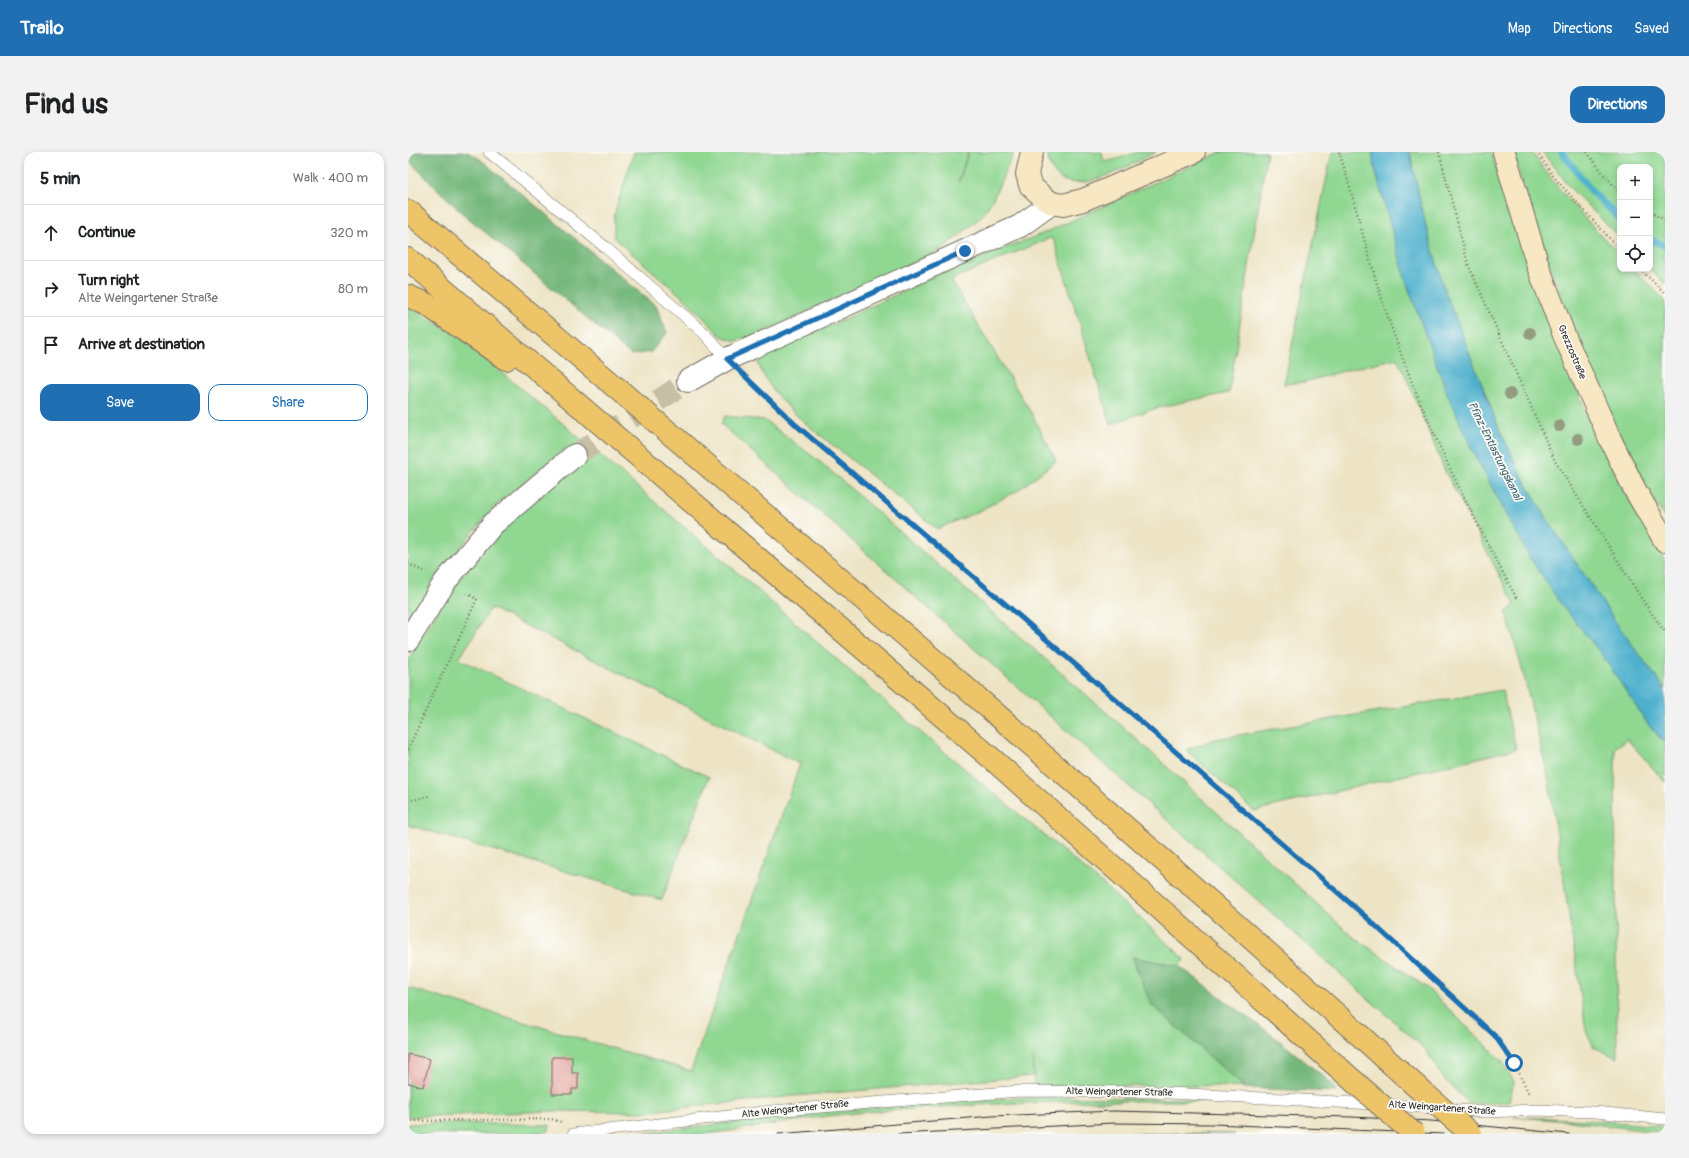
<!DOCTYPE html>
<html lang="en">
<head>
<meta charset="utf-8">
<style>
  :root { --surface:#fff; --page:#f2f2f2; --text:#202124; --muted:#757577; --line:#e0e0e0; --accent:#1f6fb2 }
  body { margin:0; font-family:Pangolin,sans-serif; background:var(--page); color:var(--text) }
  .controls { position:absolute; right:12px; top:12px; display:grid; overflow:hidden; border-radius:8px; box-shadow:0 2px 6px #0003 }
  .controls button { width:36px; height:36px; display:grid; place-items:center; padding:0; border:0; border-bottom:1px solid var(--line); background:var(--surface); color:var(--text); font:20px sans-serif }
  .stop { position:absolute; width:12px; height:12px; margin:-9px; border:3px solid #1f6fb2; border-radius:50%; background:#fff }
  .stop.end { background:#1f6fb2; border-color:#fff; box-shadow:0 1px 4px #0008 }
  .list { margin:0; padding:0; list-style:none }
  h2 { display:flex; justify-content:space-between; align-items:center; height:52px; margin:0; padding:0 16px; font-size:17px }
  h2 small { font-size:13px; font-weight:400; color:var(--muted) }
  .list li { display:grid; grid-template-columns:26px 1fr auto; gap:12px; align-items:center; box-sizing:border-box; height:56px; padding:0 16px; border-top:1px solid var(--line) }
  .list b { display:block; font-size:15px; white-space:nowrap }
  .list p { margin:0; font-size:13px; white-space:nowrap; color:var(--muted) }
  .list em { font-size:13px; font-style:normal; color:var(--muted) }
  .actions { display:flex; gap:8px; padding:12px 16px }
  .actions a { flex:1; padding:9px 0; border:1px solid var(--accent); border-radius:12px; text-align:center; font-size:14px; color:var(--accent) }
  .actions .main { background:var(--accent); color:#fff }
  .icon { flex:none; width:22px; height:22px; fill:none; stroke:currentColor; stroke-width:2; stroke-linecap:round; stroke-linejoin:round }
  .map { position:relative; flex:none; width:1257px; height:982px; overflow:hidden; border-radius:12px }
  header { display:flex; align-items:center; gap:24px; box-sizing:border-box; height:56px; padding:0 20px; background:var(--accent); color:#fff }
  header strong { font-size:19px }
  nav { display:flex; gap:22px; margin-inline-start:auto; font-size:14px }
  .intro { display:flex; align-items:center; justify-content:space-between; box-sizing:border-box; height:96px; padding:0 24px }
  h1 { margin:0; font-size:28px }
  .button { padding:10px 18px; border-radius:12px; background:var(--accent); color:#fff; font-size:14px; font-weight:700 }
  main { display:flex; gap:24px; padding:0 24px }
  aside { flex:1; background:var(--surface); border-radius:12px; box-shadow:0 2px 6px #0003 }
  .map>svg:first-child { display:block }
  .green { fill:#90d792; stroke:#5e815e }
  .forest { fill:#74b87c; stroke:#507254 }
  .water { fill:#4eb0cd; stroke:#3c6e7c }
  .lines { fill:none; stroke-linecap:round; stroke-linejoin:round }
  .stream { stroke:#4eb0cd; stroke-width:7 }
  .building { fill:#e3a5a0 }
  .street-tunnel { stroke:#c6bfa6; stroke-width:22; stroke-dasharray:22 11; stroke-linecap:butt }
  .lane-casing { stroke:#6f6c61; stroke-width:12 }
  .street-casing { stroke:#6f6c61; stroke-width:24 }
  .secondary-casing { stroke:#6f6c61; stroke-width:24 }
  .highway-casing { stroke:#6f6c61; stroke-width:24 }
  .path { stroke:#6f6c61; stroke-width:2.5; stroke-dasharray:1 3; stroke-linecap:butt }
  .lane { stroke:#fff; stroke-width:11 }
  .street { stroke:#fff; stroke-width:22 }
  .secondary { stroke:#f8e7c3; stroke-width:22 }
  .highway { stroke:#eec469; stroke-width:22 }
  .tram { stroke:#2b2b2b; stroke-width:1 }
  .highway-bridge-casing { stroke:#6f6c61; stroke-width:24; stroke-linecap:butt }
  .highway-bridge { stroke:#eec469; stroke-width:22 }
  .tree { fill:#939b81 }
  .route { stroke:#1f6fb2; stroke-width:5 }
  .labels { text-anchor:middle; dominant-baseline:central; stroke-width:3.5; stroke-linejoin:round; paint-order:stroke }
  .street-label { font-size:10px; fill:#2b2b2b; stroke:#fdfcf7 }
  .water-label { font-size:11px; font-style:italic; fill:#39606c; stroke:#fdfcf7 }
</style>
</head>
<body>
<header>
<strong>Trailo</strong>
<nav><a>Map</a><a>Directions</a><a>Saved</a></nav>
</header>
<div class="intro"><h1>Find us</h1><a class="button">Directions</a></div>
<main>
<aside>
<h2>5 min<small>Walk · 400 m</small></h2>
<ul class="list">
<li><svg class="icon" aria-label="ahead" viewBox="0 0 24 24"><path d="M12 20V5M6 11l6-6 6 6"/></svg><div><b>Continue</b></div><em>320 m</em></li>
<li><svg class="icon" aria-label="right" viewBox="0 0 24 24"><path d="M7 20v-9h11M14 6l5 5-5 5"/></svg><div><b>Turn right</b><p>Alte Weingartener Straße</p></div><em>80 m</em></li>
<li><svg class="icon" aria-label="arrive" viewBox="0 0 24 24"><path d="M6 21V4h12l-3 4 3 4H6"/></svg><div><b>Arrive at destination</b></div></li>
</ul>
<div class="actions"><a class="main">Save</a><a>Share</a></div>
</aside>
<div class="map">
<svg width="1257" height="982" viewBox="0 0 1257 982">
  <rect width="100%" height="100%" fill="#fdfcf7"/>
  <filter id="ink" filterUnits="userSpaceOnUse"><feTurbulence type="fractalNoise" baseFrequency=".025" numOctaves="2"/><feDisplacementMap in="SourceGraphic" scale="8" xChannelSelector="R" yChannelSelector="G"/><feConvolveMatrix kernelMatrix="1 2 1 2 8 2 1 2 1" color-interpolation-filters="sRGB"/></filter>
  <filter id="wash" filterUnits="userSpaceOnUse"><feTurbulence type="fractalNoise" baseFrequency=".012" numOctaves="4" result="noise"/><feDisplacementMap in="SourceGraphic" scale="16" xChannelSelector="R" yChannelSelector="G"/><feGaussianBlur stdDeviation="0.9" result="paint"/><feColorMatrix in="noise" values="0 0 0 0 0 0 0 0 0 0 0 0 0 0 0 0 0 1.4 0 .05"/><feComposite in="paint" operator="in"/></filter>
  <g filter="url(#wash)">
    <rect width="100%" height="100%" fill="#ede4c5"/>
    <path class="green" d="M226,0H560L550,31L561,0H606L585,47L574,64L547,87L532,98L349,183L327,189L313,184L279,149L206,86V63Z
      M639,0H694L696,9L706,8L729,0H749C719,13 646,62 639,0Z
      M813,0H859L821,241C780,249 741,255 703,273L646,88L642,86L547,126L544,130L625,264L648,309L609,339L569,360L529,377C501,354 473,332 445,309C414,284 364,251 350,211L356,202L437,167L531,122L641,79Z
      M924,0H964L968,21L999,132L1040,243L1067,304L1093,349L1240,572L1257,591V630L1219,587L1207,596L1209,906L1186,895L1178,879L1141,629L1117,528L1098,460L1107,453L1037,319L996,220L988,206L939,218L897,230L876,232Z
      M1002,0H1083L1109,81L1174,250L1212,332L1257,409V537L1211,475L1141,370L1116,328L1093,281L1036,137L1015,63Z
      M1105,0H1124C1149,38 1180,70 1212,103V117H1226L1257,148V367C1190,252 1143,127 1105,0Z
      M1134,0H1257V132L1242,117V15H1212V86L1164,38Z
      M0,155L46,181L141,260L321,413L498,568L691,729L777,807L771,814L725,805L743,852L837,936L807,934H626L625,907V924L386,944L233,960L144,959L0,965V836L283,919L392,612L83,456L51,507L301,625L254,748L0,673V509L13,485L53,425L106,364L167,303L158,296L86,355L30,422L0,470Z
      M317,264L356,268L411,309L724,583L943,783L1019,836L1094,909L1106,930L1101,950L1062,952L1034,925L1017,897L313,272Z
      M1094,538L1108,597L846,659L778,598L807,587Z
      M635,945L797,947L869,952C732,946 596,949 460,960C405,964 351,976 297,982C275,982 251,982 229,982C364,965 499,949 635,945Z
      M1105,965C1156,966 1206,969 1257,975V981L1162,969Z
      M49,971L142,973L141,979L121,982H0V972Z
      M780,981L827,982H698Z"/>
    <path class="forest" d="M0,0H60L73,8L248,154L259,181L243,200L223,203L52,59L0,8Z
      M724,805L771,814L868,886L926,933L928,940L837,936L743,852Z"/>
    <path class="water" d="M964,0H1002L1015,63L1036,137L1093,281L1116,328L1141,370L1211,475L1257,537V591L1240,572L1194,503L1151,449L1122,406L1067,304L1040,243L999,132L968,21Z"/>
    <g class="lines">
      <path class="stream" d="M1154,0L1185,41L1212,67
        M1242,87L1257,94"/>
    </g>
    <g id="blocks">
      <path class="building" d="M0,902L22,907L15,935L0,931Z
        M144,905H164V921H170V937H164V942H144Z"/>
    </g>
  </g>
  <g filter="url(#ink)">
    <use href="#blocks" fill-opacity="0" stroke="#6f6c61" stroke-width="1"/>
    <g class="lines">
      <path class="street-tunnel" d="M167,303L280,229"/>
      <g class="lane-casing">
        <path id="lane" d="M81,0L197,95L296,181L319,207
          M165,982L364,959L612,939L743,940L985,953L1078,960L1128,958L1187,960L1257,967"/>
      </g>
      <g class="street-casing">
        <path id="street" d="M280,229L319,207L612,74L644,51
          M0,488L37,430L85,372L167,303"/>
      </g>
      <g class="secondary-casing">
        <path id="secondary" d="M624,0L619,22L622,33L636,46L644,51L655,53L675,48L786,0
          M1096,0L1130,114L1156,183L1203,289L1227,338L1257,389"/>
      </g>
      <g class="highway-casing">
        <path id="highway" d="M0,59C340,347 679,636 1009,935
          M0,107L582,605L950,933
          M0,144L18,152L98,207"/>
      </g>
      <path class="path" d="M931,0C945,42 955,86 968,128C1002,241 1053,344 1109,447
        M1031,0L1060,112L1147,309L1237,452L1257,480
        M1129,0L1145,24L1212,98
        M1179,0L1197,24L1212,40
        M1242,60L1257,68
        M1232,117L1257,141
        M337,224L388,273L609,461L958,765L1061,858L1087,884L1106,911L1121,942
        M0,412L17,420
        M0,597L69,447L58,441
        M0,649L21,644
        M0,969L143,967L153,970"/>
      <use href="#lane" class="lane"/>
      <use href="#street" class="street"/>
      <use href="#secondary" class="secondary"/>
      <use href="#highway" class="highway"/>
      <path class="tram" d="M370,982L584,964L706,959L944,965L1023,969L1161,982
        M490,982L706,971L805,972L1036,982"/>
      <g class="highway-bridge-casing">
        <path id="highway-bridge" d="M950,933L1006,982
          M1009,935L1063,982"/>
      </g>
      <use href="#highway-bridge" class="highway-bridge"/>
    </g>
    <g class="tree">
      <circle cx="1122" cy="181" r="6"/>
      <circle cx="1102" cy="242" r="6"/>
      <circle cx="1151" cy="274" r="6"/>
      <circle cx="1170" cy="287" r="6"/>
    </g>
  </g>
  <g class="lines" filter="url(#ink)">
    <path class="route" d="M557,99L319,207L388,273L609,462L958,765L1087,884L1106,911"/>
  </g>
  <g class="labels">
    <g class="street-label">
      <text transform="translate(1164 200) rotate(67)">Grezzostraße</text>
      <text transform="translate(711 940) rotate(1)">Alte Weingartener Straße</text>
      <text transform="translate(1034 956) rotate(4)">Alte Weingartener Straße</text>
      <text transform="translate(387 957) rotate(-6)">Alte Weingartener Straße</text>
    </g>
    <g class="water-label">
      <text transform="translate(1087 299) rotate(64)">Pfinz-Entlastungskanal</text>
    </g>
  </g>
</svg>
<div class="controls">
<button>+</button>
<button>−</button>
<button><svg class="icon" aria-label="locate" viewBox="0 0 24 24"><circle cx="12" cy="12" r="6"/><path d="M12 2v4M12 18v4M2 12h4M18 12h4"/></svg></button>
</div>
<div class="stop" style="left:1106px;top:911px"></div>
<div class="stop end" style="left:557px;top:99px"></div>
</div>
</main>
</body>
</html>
